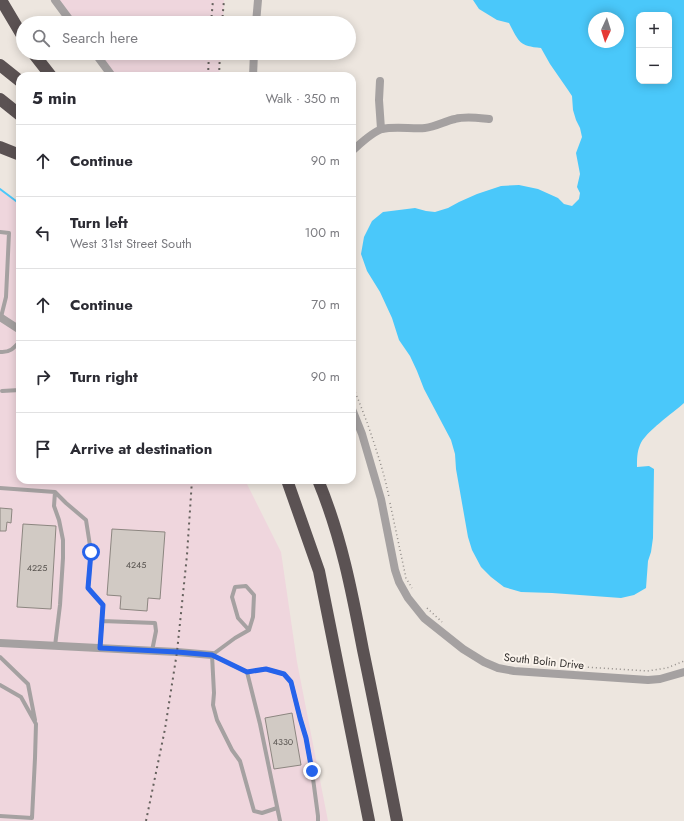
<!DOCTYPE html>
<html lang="en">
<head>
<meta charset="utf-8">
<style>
  :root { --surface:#fff; --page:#f7f7f7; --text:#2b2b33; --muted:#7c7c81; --line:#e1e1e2 }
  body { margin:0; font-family:Jost,sans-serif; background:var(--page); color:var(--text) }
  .controls { position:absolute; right:12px; top:12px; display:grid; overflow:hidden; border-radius:8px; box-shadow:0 2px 10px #0003 }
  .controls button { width:36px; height:36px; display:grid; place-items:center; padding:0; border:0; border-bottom:1px solid var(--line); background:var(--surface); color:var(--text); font:20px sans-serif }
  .compass { position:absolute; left:588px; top:12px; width:36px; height:36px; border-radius:50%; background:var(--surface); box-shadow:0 2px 10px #0003; rotate:184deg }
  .stop { position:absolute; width:12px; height:12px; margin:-9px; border:3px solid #2563eb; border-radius:50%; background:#fff }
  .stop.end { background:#2563eb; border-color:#fff; box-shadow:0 1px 4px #0008 }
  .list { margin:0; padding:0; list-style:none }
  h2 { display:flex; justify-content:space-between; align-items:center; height:52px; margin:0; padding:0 16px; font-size:17px }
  h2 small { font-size:13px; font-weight:400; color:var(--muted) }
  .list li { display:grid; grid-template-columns:26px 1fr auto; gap:12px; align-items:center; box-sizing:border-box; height:72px; padding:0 16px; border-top:1px solid var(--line) }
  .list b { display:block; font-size:15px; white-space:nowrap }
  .list p { margin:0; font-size:13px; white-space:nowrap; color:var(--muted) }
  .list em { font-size:13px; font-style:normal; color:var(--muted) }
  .icon { flex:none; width:22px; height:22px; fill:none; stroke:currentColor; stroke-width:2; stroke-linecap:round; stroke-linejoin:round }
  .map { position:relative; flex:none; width:684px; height:821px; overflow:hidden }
  .search { position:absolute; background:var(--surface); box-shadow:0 2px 10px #0003; left:16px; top:16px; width:340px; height:44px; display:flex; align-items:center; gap:10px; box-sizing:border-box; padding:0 14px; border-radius:22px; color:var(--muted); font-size:15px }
  .panel { position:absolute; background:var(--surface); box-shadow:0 2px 10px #0003; left:16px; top:72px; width:340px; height:412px; border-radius:12px }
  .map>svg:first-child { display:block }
  .industrial { fill:#efd6dd }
  .water { fill:#4ac8fa; fill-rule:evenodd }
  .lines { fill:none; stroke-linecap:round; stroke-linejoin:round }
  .stream { stroke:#4ac8fa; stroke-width:2 }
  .building { fill:#d1cac4; stroke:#8c8680 }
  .path { stroke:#918c88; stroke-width:1.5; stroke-dasharray:1 3; stroke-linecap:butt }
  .lane { stroke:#a5a1a1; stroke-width:4 }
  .street { stroke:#a5a1a1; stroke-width:8 }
  .highway { stroke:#5b5253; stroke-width:12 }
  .rail { stroke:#65615d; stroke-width:2; stroke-dasharray:2 4; stroke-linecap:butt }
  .route { stroke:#2563eb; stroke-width:5 }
  .labels { text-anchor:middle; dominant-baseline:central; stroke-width:4; stroke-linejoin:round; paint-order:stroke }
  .number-label { font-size:9px; fill:#585450 }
  .street-label { font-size:11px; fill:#2f2c2a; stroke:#faf3ec }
</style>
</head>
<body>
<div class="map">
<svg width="684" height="821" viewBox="0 0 684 821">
  <rect width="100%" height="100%" fill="#ede6df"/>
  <path class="industrial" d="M56,0H224L223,23H74Z
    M98,53H221L219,76H116Z
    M0,189L20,204V480H245L281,552L297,662L328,821H0Z"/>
  <path class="water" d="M473,0H684V403C673,413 645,432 640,445C637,452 637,459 637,467L649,466L654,469L653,538L651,552L648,561L646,588L634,595L621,598L552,593L521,592L504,587L491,577L481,567L472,550L468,537L456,469L455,454L451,440L424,389L417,371L410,356L399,340L392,318L380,292L367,271L361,254L364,237L372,221L383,212L415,208L426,211L435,212L448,208L459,202L477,194L501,186L519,185L538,189L558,198L564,204L572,206L579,199L580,193L577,187L580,174L576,153L582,137L580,128L576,120L573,110L572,96L568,90L550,64L541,48C519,46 519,42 509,23L497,20L479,9ZM639,15H669V81H639ZM594,18H618V42H594Z"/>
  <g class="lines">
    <path class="stream" d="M0,189L20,204"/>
  </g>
  <path class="building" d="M0,508L12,509L11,523L7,522L6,531H0Z
    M23,524L56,526L51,609L17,607Z
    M112,529L165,532L160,599L148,598L147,611L120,609L121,596L107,595Z
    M292,713L301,765L274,769L265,718Z"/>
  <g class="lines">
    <path class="path" d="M352,385C358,398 363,412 368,425C376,449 384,472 389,497
      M390,503L406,578L412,588
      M427,608L442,622
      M524,663L647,671L667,668L684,661"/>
    <path class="lane" d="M0,232L9,233L6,297L1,317
      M0,352C10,353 14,348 20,341
      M2,391L20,390
      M0,488L55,492L66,503L86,520L91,552L88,588L103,605L100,648
      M55,492L54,506L59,520L63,540V558L60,605L55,646
      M102,621L155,623L156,631L152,651
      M212,655L247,672L266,669L284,674L291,682L300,718L306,738L312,771L318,816V821
      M212,655L214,693L213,705L217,720L232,750L240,761L254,811L262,813L277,808
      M212,655L235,638L249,630L253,617L254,595L246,586L235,587L232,597L238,618L249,630
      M0,657L28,684L35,720
      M247,672L260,724L280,821
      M0,685L21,697L36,724L35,758L32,818L0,816"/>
    <path class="street" d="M55,0L72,23
      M256,23L258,0
      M95,53L112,76
      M253,76L254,53
      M380,81L379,100L381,129
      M352,151C360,144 372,132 382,129C394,126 412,129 425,128C436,127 445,121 455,119C466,116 478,118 489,119
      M0,317L20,330
      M352,409L362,434L381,499L395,570L399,582L408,598L424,618L463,649L484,662L498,668L514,671L648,680L660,679L684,672
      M0,643L177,652L212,655"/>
    <path class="highway" d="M1,0L23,37
      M33,53L51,76
      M0,65L20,81
      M0,99L20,115
      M0,147L20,155
      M287,480L319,571L369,821
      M318,480C341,535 352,592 363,650C375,707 386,764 397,821"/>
    <path class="rail" d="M211,23L213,0
      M222,23L224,0
      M208,76L209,53
      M219,76L220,53
      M146,821L165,729L177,652L187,555L192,480"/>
  </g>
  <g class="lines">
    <path class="route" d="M91,552L88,588L103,605L100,648L177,652L212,655L247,672L266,669L284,674L291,682L300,718L306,738L312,771"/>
  </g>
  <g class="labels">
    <g class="number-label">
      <text x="136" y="564">4245</text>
      <text x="37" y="567">4225</text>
      <text x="283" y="741">4330</text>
    </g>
    <g class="street-label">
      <text transform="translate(544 661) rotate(6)">South Bolin Drive</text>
    </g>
  </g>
</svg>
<div class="controls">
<button>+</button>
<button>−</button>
</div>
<svg class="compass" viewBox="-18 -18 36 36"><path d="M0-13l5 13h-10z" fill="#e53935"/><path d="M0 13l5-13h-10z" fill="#7c7c81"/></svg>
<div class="stop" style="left:91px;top:552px"></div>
<div class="stop end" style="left:312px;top:771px"></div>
<div class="search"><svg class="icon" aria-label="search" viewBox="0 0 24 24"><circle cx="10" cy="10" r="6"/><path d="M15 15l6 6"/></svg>Search here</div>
<section class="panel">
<h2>5 min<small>Walk · 350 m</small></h2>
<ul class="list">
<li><svg class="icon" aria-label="ahead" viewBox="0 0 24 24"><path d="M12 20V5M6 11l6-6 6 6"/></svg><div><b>Continue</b></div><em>90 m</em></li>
<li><svg class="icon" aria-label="left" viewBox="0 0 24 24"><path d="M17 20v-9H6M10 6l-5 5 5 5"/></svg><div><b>Turn left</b><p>West 31st Street South</p></div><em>100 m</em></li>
<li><svg class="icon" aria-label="ahead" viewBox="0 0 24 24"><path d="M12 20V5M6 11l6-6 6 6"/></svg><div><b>Continue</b></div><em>70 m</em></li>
<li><svg class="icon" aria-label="right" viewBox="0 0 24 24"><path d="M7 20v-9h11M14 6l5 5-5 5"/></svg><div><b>Turn right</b></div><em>90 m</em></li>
<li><svg class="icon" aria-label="arrive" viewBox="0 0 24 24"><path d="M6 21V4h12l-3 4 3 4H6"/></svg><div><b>Arrive at destination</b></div></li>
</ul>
</section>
</div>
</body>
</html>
